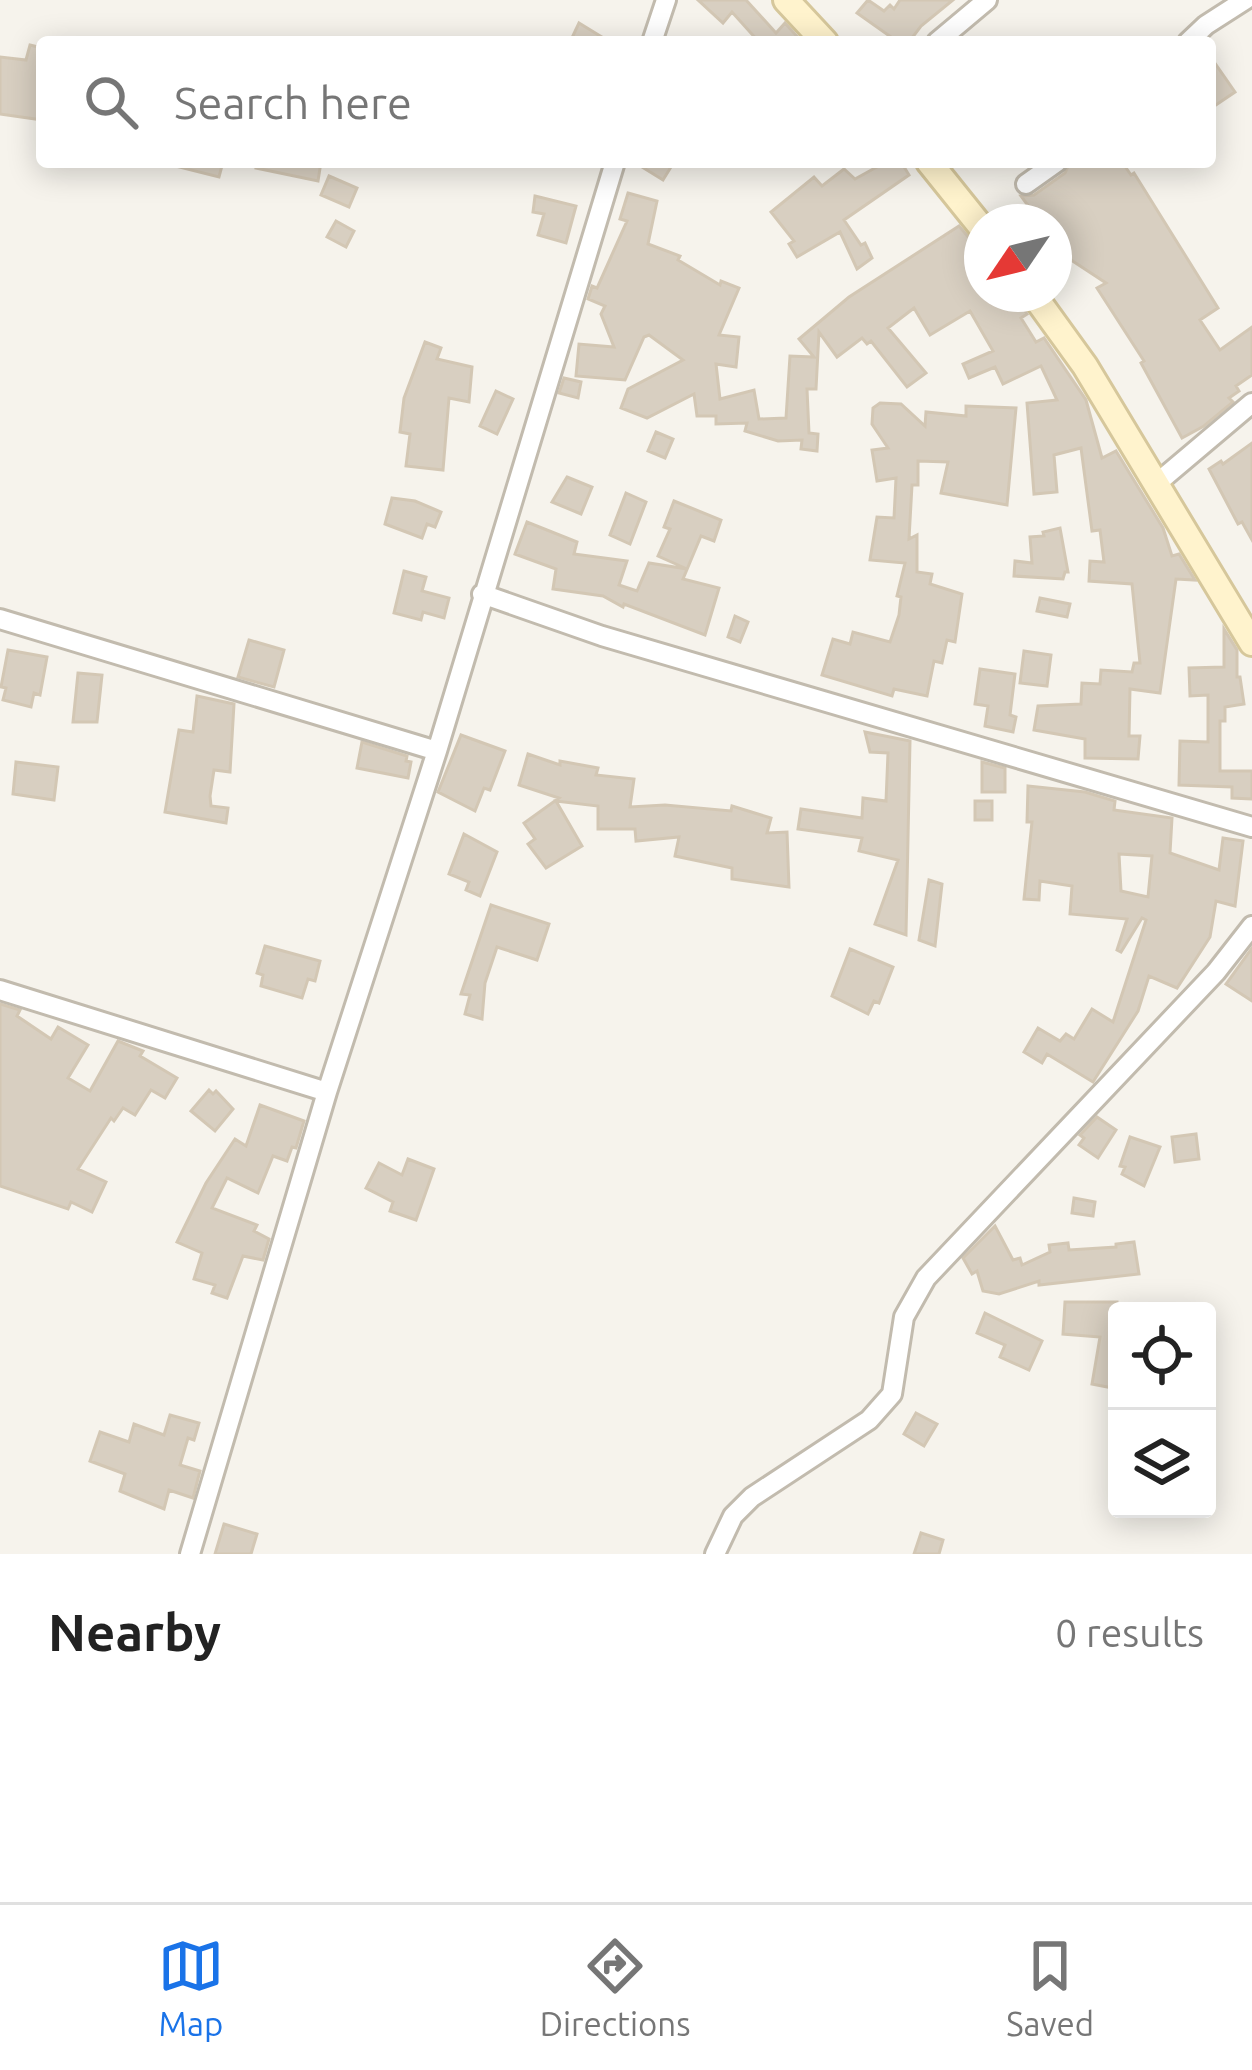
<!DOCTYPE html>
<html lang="en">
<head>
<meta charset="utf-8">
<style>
  :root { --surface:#fff; --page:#f6f6f6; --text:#222; --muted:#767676; --line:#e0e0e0; --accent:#1a73e8 }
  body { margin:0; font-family:Ubuntu,sans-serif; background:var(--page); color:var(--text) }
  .controls { position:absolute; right:36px; bottom:36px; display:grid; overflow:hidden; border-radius:12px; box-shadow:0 6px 30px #0003 }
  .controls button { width:108px; height:108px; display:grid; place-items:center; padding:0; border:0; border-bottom:3px solid var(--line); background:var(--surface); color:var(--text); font:60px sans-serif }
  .compass { position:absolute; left:964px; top:204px; width:108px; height:108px; border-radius:50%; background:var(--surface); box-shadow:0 6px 30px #0003; rotate:235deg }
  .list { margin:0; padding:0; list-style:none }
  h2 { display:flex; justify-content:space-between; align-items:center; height:156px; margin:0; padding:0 48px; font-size:51px }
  h2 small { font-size:39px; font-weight:400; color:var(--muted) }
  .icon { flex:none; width:66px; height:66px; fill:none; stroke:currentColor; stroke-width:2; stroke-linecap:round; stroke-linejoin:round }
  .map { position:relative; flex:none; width:1252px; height:1554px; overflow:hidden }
  .search { position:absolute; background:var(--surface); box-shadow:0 6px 30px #0003; left:36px; right:36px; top:36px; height:132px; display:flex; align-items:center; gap:30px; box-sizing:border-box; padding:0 42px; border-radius:12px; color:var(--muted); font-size:45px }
  .sheet { height:348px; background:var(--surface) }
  nav { display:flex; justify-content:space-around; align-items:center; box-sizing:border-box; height:168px; border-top:3px solid var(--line); background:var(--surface); font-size:33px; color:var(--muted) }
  nav a { display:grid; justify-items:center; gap:6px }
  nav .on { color:var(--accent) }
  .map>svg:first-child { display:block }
  .building { fill:#d8cfc1; stroke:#d3c7b4; stroke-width:3; fill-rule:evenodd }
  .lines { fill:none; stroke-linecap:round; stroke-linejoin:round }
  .minor-casing { stroke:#c2bbae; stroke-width:24 }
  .secondary-casing { stroke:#d6c79b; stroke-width:30 }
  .minor { stroke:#fff; stroke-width:18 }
  .secondary { stroke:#fff3cd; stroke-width:24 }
</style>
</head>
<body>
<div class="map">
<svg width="1252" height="1554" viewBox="0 0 1252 1554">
  <rect width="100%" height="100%" fill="#f6f3ec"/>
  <path class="building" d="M698,0H746L776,33L785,23L802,42H759L732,12L723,23Z
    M868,0L884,11L890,5L894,9L900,0H953L921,26L909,42H898L857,13Z
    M579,23L610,42H570Z
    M30,45L42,48V120L0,114V57L26,60Z
    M1210,56L1235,92L1210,109Z
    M180,162H223L219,177L179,167Z
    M257,162H321L318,181L256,168Z
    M634,162H674L663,180Z
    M886,162H901L909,175L844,220L861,245L865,243L872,258L857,269L840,232L797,257L789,244L794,241L771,212L814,177L822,186L844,169L855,179Z
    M1070,162H1122L1131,175L1134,173L1218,308L1200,320L1220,350L1252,327V375L1236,386L1239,391L1229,398L1233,402L1204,426L1182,438L1141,363L1144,361L1097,288L1106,283L1068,258L1070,254L1054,222H1040L1021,196L1034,195L1065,173Z
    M329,176L357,188L349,207L321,195Z
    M628,193L657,201L648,244L680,256L678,260L720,285L721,281L739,288L719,335L739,337L736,367L716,364L720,399L754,390L759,419L786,418L790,356L814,357L799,339L849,297L959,226L970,239L981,244L982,294H1014L1027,314L1021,318L1036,342L1044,338L1086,400L1102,458L1116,451L1163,528L1172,556L1179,554L1195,580L1176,579L1160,693L1130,689L1129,736H1140L1138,759L1085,758V739L1034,730L1038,706L1081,704L1082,683L1100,684L1101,670L1132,672L1134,663H1140L1132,584L1089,581L1090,561L1104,562L1100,530L1092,531L1081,448L1054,455L1057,492L1034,494L1027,403L1057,400L1041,366L1003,384L995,367L969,378L963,364L993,351L970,311L930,335L914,308L888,328L926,373L907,387L871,341L867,344L862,338L837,357L819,332L816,389H807L809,433L818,434L817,451L801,449L802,440L778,441L745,431L747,423L716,424V416H697L694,394L647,418L621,408L628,389L683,360L649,335L644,337L625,380L576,376L579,344L614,347L601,314L605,306L588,299L592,286L597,288L627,221L620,219Z
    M535,196L576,206L566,243L538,235L544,214L533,212Z
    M336,221L354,231L346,247L327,237Z
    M425,342L441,348L437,359L472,367L469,402L449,398L443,470L406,466L410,434L400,432L404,398Z
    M564,378L581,382L578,398L559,393Z
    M496,391L513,399L497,434L480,426Z
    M880,403L901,404L925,426L926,412L966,416V406L1016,408L1007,505L941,493L948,462L918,461V485H912L909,539L917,535V572L932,574L930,584L962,594L955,642L947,640L942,663L934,661L927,696L894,689L892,696L822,675L833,639L850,644L853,632L890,642L899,615L901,597L897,596L905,563L870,560L877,517L894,518L896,478L877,481L872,450L888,448L872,424L873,408Z
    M656,432L673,439L665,458L648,451Z
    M1252,443V540L1242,522L1238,524L1209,469L1221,461L1223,464Z
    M567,477L592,487L581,514L552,502Z
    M626,493L646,502L630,544L610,535Z
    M392,498L415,501L441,512L435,527L427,524L422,538L385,524Z
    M674,501L721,520L714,541L701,536L683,579L719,588L705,635L624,604L623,607L603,596L553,589L556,569L515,554L527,522L577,542L574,554L627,561L619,585L637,591L649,563L687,569L658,556L670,529L664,527Z
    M1060,528L1068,572H1065L1063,579L1014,576L1015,561L1032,563L1030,537L1044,536L1043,532Z
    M404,571L426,577L422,591L449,598L444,618L423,612L421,620L394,613Z
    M1040,598L1070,604L1067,617L1037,611Z
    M735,616L748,622L740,642L728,637Z
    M1224,629L1237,650V677H1240L1244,704L1225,707V721H1220V771H1252V799L1232,798V787L1179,785L1180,741L1208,742V695L1190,696L1189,668L1224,667Z
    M249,640L284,650L274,687L238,677Z
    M8,650L47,657L40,695L34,693L31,707L3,700L6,688L1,687Z
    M1024,651L1051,655L1047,686L1020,683Z
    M980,669L1015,674L1010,715L1016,717L1013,732L985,726L988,706L975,704Z
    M78,673L102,675L97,722H73Z
    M197,696L234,704L230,772L214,770L210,796L211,806L228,808L226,823L165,812L179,730L193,732Z
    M865,732L910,741L906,935L875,924L898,860L859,851L862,838L798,829L801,809L862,818L863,798L886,801L888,753L870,752Z
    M461,735L505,751L490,790L484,788L475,811L438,792Z
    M362,742L407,756L406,761L411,762L408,778L357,768Z
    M528,754L560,765V761L598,768L596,775L634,779L630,807L665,805L731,811L732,806L771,818L767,833L787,832L789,887L732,879V868L675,856L679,837L636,841L635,829H598V806L556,801L582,846L546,868L528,844L535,839L524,823L559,798L519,785Z
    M16,762L58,767L54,800L13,794Z
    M982,762L1005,768V792H982Z
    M1028,786L1085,792L1115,801L1114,810L1172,818L1170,853L1219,870L1223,838L1243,841L1235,906L1216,901L1210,937L1177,988L1149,976L1138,1011L1093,1082L1047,1054L1042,1063L1024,1052L1038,1028L1060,1041L1066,1034L1074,1039L1092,1009L1113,1022L1146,920L1142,918L1121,952L1117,950L1127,919L1070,914L1072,886L1040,881L1039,900L1024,899L1032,822H1027ZM1119,854L1152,856L1148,897L1121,891Z
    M975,801H992V820H975Z
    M464,834L497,852L480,896L466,890L469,882L449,874Z
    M929,880L942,884L935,946L919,940Z
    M491,905L549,924L537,960L497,947L485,983L482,1019L465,1014L470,995L461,994Z
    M265,946L320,961L315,981L308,979L302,998L261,986L263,975L257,973Z
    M1252,948V1001L1226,984Z
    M850,949L893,967L879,1003L874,1001L868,1014L832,996Z
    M0,1004L20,1010L17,1016L51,1039L58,1027L88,1045L68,1078L90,1091L118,1041L143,1051L140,1056L177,1078L165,1098L151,1090L135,1115L123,1108L114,1121L111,1118L78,1169L106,1182L92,1212L71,1202L68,1209L0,1186Z
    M209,1090L213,1094L216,1091L233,1109L215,1131L191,1111Z
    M260,1105L304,1121L296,1148L292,1147L287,1161L273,1156L258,1193L227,1178L212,1208L257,1225L254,1231L269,1239L263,1260L243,1256L227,1298L212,1293L215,1285L194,1279L202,1253L177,1242L206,1183L235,1139L246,1146Z
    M1097,1117L1116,1130L1098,1158L1079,1145L1084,1138L1080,1135Z
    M1196,1134L1199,1159L1175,1162L1172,1137Z
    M1130,1137L1160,1147L1144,1186L1122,1174L1125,1167L1120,1166Z
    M408,1159L434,1169L416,1220L390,1211L393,1202L366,1188L379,1163L402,1175Z
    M1074,1198L1095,1202L1093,1216L1072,1213Z
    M995,1226L1013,1260L1020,1258L1022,1265L1050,1252L1049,1245L1068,1243L1069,1250L1116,1247V1244L1134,1242L1139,1274L1039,1285V1281L999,1294L983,1291L977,1271L972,1274L963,1258Z
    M1065,1302H1117V1389L1092,1384L1100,1337L1063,1334Z
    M985,1313L1042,1341L1029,1370L1000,1357L1005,1345L977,1333Z
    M916,1413L937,1424L924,1446L904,1434Z
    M170,1415L199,1423L194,1440L188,1438L180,1465L200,1471L193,1498L169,1490L164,1509L120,1491L125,1474L90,1461L100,1432L129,1442L134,1424L164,1435Z
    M224,1524L257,1534L251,1554H215Z
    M921,1533L943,1540L939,1554H914Z"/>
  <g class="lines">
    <g class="minor-casing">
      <path id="minor" d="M652,42L666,0
        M937,42L987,0
        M1188,42L1206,25L1245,0
        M1026,184L1057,162
        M1156,484L1252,403
        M482,594L602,636L1252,827
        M0,619L437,751
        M0,990L327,1092
        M190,1554L327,1092L437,751L615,162
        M715,1554L733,1516L752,1497L869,1420L892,1394L904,1317L926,1278L1216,972L1252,926"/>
    </g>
    <g class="secondary-casing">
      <path id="secondary" d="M786,0L825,42
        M929,162L982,228
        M1033,294L1085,366L1252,643"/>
    </g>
    <use href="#minor" class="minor"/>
    <use href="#secondary" class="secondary"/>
  </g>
</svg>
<div class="controls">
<button><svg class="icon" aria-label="locate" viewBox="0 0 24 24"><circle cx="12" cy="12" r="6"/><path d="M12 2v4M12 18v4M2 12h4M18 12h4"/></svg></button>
<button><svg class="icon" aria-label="layers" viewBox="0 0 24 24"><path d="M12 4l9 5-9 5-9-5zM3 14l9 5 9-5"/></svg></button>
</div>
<svg class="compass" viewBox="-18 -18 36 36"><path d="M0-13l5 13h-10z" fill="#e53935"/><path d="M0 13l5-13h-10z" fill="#767676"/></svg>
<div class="search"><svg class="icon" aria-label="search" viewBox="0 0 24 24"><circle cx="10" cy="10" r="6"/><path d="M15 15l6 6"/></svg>Search here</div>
</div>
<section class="sheet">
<h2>Nearby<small>0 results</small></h2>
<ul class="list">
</ul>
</section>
<nav>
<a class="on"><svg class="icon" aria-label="map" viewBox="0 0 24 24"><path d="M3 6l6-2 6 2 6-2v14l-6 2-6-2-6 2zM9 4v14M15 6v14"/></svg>Map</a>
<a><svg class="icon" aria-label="directions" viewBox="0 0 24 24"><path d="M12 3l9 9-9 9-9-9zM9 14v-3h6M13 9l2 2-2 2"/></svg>Directions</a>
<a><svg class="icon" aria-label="saved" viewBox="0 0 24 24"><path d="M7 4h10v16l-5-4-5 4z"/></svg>Saved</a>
</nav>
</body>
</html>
